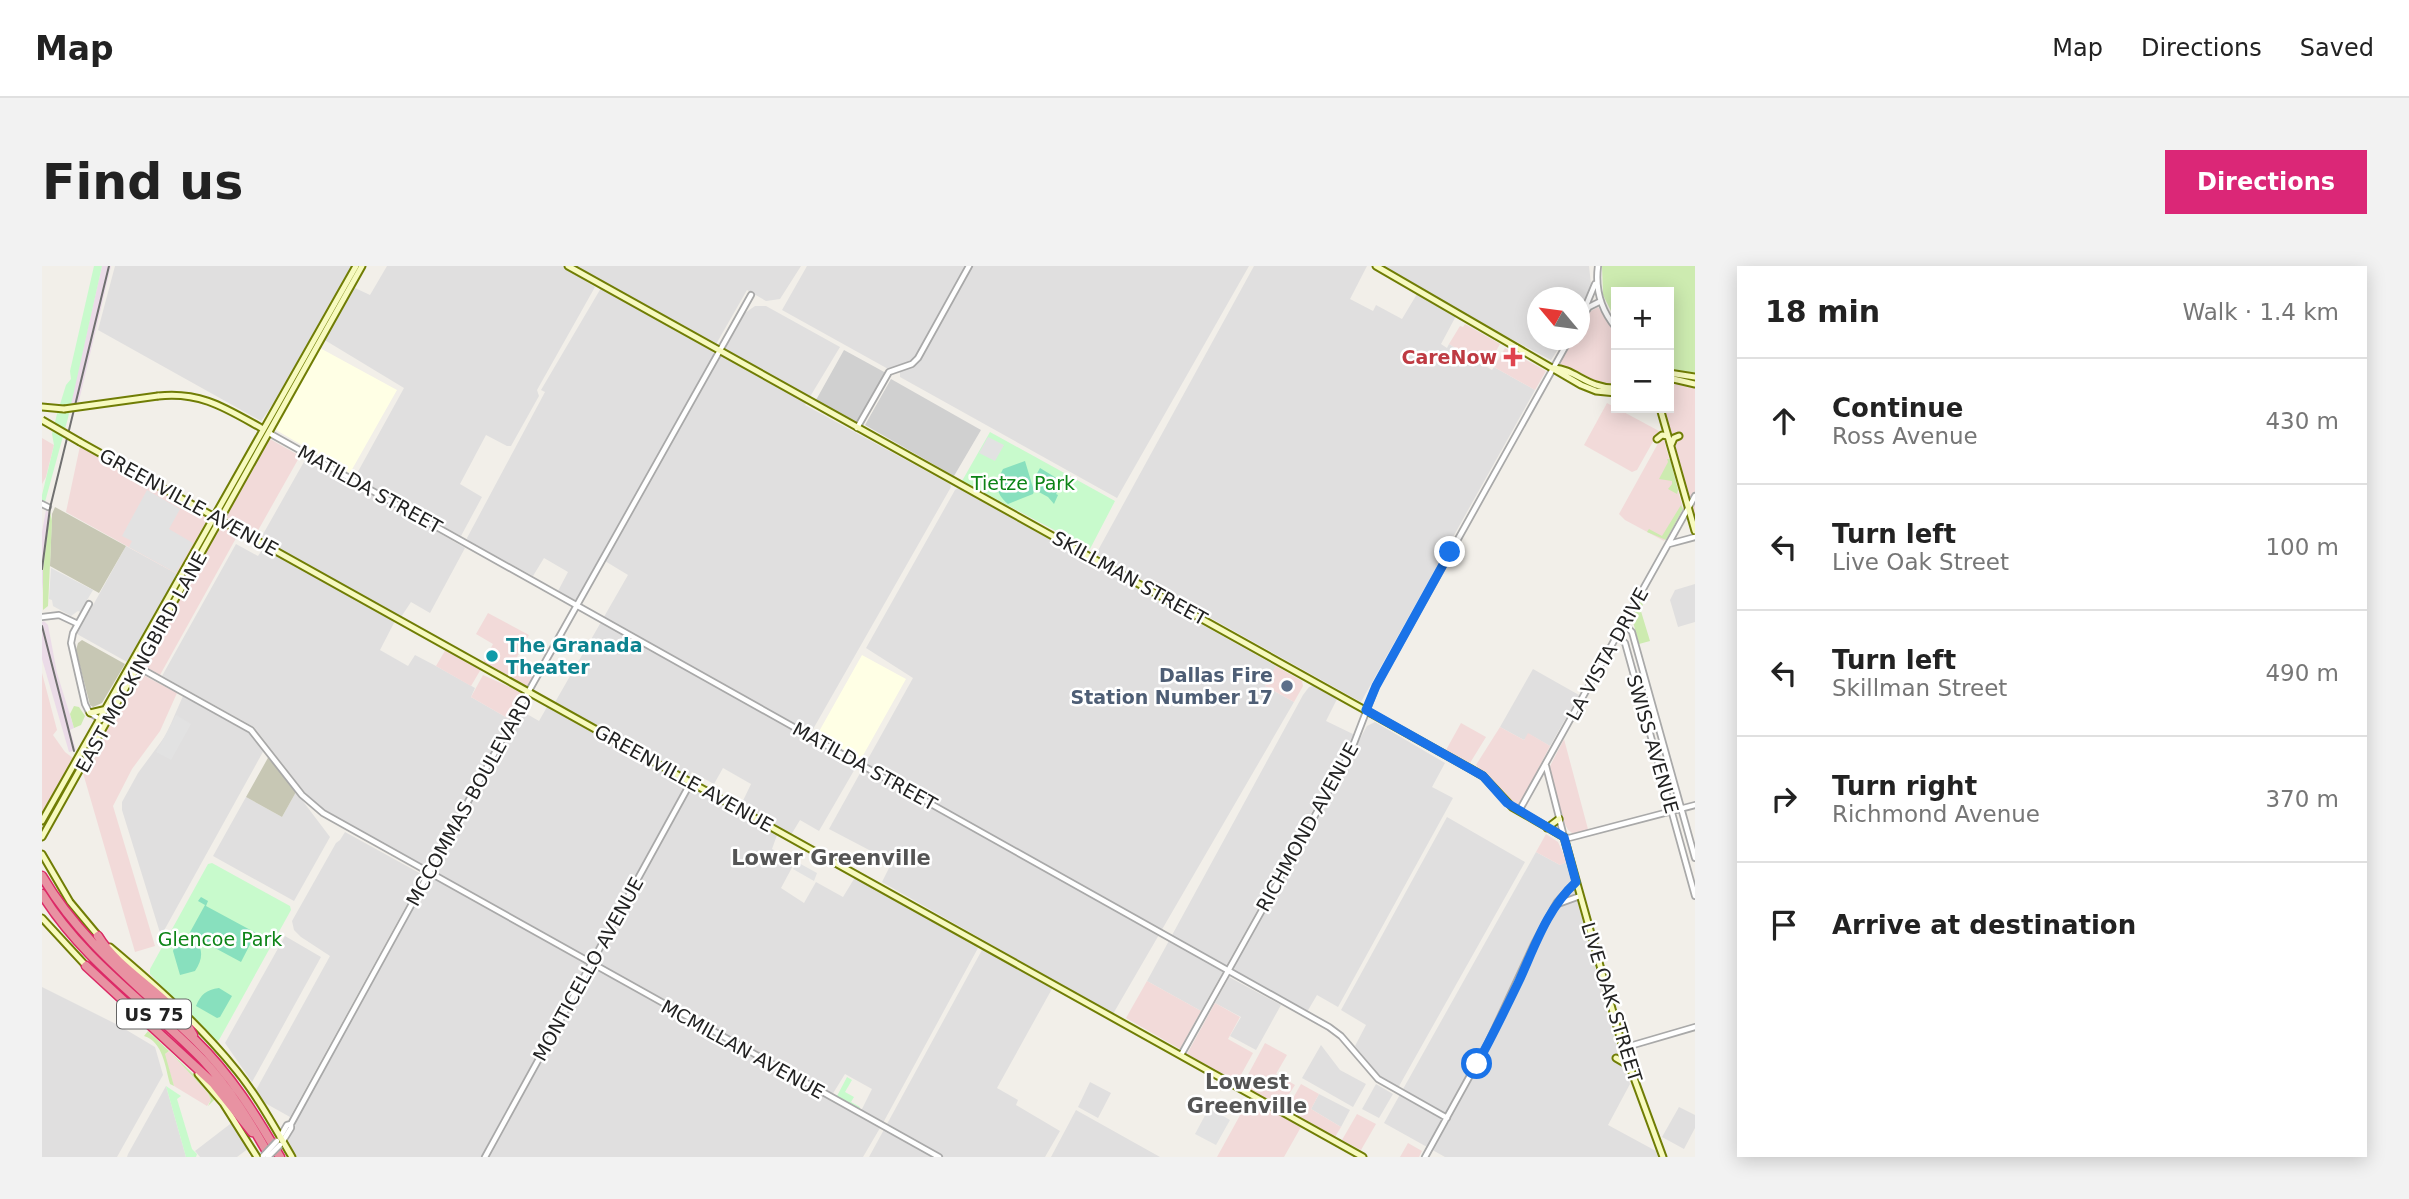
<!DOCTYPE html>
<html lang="en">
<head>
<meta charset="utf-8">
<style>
  :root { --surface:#fff; --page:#f2f2f2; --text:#222; --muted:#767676; --line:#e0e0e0; --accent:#db2777 }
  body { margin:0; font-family:"DejaVu Sans",sans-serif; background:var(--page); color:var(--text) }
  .controls { position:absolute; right:21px; top:21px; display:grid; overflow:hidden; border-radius:0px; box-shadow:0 4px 18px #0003 }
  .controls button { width:63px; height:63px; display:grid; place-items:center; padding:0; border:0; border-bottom:2px solid var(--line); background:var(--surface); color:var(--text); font:35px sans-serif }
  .compass { position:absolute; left:1485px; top:21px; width:63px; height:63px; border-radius:50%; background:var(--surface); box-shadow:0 4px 18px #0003; rotate:299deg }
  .stop { position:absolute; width:21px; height:21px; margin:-16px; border:5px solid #1a73e8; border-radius:50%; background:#fff }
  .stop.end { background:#1a73e8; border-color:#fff; box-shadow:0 2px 7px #0008 }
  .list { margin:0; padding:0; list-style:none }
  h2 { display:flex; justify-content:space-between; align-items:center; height:91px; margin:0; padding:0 28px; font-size:30px }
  h2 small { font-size:23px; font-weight:400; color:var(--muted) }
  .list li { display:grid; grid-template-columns:46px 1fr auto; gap:21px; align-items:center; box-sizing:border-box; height:126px; padding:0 28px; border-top:2px solid var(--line) }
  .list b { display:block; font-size:26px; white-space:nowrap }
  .list p { margin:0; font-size:23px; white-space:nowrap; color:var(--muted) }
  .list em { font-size:23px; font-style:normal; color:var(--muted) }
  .icon { flex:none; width:38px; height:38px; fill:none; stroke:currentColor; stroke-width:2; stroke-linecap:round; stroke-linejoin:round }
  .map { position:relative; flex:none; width:1653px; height:891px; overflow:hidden; border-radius:0px }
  header { display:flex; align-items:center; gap:42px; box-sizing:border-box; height:98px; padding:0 35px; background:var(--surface); border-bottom:2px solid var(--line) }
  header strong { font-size:33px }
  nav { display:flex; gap:38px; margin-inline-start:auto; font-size:24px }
  .intro { display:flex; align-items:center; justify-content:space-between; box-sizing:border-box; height:168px; padding:0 42px }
  h1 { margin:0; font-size:49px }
  .button { padding:18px 32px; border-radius:0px; background:var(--accent); color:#fff; font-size:24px; font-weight:700 }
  main { display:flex; gap:42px; padding:0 42px }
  aside { flex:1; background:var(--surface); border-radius:0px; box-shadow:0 4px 18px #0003 }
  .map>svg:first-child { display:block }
  .residential { fill:#e0dfdf }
  .commercial { fill:#f2dad9 }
  .industrial { fill:#ebdbe8 }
  .education { fill:#ffffe5 }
  .religious { fill:#d0d0d0 }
  .construction { fill:#c7c7b4 }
  .grass { fill:#cdebb0 }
  .park { fill:#c8facc }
  .pitch { fill:#88e0be }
  .parking { fill:#e2e2e2 }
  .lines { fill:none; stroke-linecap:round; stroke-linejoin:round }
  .tertiary-casing { stroke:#a9a9a9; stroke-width:8 }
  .secondary-casing { stroke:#707d05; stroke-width:9 }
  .motorway-casing { stroke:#dc2a67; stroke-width:11 }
  .tertiary { stroke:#fff; stroke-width:4.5 }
  .secondary { stroke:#f7fabf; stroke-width:5 }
  .motorway { stroke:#e892a2; stroke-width:8 }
  .tram { stroke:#707070; stroke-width:2 }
  .tertiary-bridge-casing { stroke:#a9a9a9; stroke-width:8; stroke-linecap:butt }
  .secondary-bridge-casing { stroke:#707d05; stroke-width:9; stroke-linecap:butt }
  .tertiary-bridge { stroke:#fff; stroke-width:4.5 }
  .secondary-bridge { stroke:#f7fabf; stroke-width:5 }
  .route { stroke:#1a73e8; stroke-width:9 }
  .health-dot { fill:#e0444e; stroke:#fff; stroke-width:2.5 }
  .culture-dot { fill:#0f9aa8; stroke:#fff; stroke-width:2.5 }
  .service-dot { fill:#5c6f8a; stroke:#fff; stroke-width:2.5 }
  .labels { text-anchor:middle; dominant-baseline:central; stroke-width:5; stroke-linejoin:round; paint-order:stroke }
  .shield { fill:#fff; stroke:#646464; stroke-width:2 }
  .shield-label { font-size:18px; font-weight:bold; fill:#222 }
  .health-label { font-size:19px; font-weight:bold; fill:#be3a42; stroke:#fff; text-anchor:end }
  .park-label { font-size:19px; fill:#0c8416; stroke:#fff }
  .street-label { font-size:19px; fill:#222; stroke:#fff }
  .culture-label { font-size:19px; font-weight:bold; fill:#0d838f; stroke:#fff; text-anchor:start }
  .service-label { font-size:19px; font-weight:bold; fill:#4e5e75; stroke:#fff; text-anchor:end }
  .neighbourhood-label { font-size:21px; font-weight:bold; fill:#555; stroke:#fff }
</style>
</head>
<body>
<header>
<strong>Map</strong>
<nav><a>Map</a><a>Directions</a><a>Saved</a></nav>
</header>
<div class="intro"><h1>Find us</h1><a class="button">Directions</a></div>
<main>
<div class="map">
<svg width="1653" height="891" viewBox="0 0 1653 891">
  <rect width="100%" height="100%" fill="#f2efe9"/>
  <path class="residential" d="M73,0H310L240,125L219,155L56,64Z
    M345,0H520L553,21L495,124L497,130L469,180H465L444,169L418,218L440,231L419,270L313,211L362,122L281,73L310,23L313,22L328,29Z
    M533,0H759L738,33L724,35L705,24L673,80Z
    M765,0H925L875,91L866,98L848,104L740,44Z
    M929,0H1207L1075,232L858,111V105L873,98L879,90Z
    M1212,0H1325L1308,33L1331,45L1334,39L1360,53L1375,28L1414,50L1399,78L1405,82L1407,78L1445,101L1450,104L1452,101L1493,124L1319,436L1054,288Z
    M1341,0H1547L1549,18L1547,29L1538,46V32H1496V74H1522L1509,94L1433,54Z
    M559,22L670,85L672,89L535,333L532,334L516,325L526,306L502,292L491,310L426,275L425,272L503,126L499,124Z
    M713,40H724L798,81L763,139L908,218L909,221L766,472L814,501L777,565L758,554L749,569L698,541L709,518L681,502L672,518L650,506L646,512L512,438L586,309L563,295L703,47Z
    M268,192L423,282L388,347L369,336L359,351L221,274L220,270L263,194Z
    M916,222L1234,400L1223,420L1252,436L1071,748L840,616L850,596L787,563L871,412L824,382L913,224Z
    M194,278L216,290L222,281L353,355L338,384L366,400L373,389L394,400L433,422L429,431L467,453L386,602L272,538L212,461L120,410Z
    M84,280L135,308L85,396L35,368Z
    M1653,318V356L1636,361L1628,334L1633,324Z
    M1491,403L1537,429L1508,480L1487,468L1482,474L1458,461Z
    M1271,420L1295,433L1284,455L1313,469L1159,745L1105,715L1261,429L1267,421Z
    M141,430L207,467L222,484L119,670L80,544V536L96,507L124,469Z
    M505,441L735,569L730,583L753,596L739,622L762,637L774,616L801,631L812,613L816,612L936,682L841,857L819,845L830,823L803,808L790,829L392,606L391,603L478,444L497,455Z
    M1333,456L1403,497L1390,521L1411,532L1296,741L1275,729L1265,746L1190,703L1325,460Z
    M254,526L288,571L252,635L171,590L204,531L240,551Z
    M1405,551L1483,596L1356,822L1339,812L1313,780L1324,759L1299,744Z
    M303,566L381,609L248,851L223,837L214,824L288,690L259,671L252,664L250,655L294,577L298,574Z
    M1494,586L1518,599L1525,596L1569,761L1588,818L1566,859L1614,885L1616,891H1403L1342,857Z
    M389,611L838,862L821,891H255L246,875L255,849L385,613Z
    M243,670L279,691L210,816L183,777Z
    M943,683L1011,721L955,822L976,834L974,839L1018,865L1003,891H827L940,684Z
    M1187,711L1239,739L1214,784L1188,770L1199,751L1173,737Z
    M0,721L76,759L113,781L121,809L75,891H0Z
    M1279,779L1298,804L1324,818L1311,841L1260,812Z
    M1048,816L1069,827L1056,852L1036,841Z
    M1334,818L1351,828L1337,852L1320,843Z
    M124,820L144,891H85L86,888Z
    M1277,828L1308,844L1299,861L1269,843Z
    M1637,841L1653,849V862L1642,883L1620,871Z
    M1034,844L1118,891H1009Z
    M192,855L207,882L195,891H158L153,885Z"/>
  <path class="commercial" d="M1556,41L1574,68V119L1544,114L1519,99L1518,97L1531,74H1538V62L1546,47Z
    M1423,58L1458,78L1445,101L1407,78L1418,60L1421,61Z
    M1463,82L1504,105L1493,124L1452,101Z
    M1627,117H1637L1653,122V253L1622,142H1627Z
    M1565,137L1617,165L1595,204L1590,206L1542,179Z
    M1621,171L1641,243L1622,275L1583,254L1577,248L1619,172Z
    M0,172L12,179L4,211L0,218Z
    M226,172L258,190L214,268L182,251Z
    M38,180L166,252L135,308L24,246Z
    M180,255L198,265L118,409L100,399Z
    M446,347L487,369L474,393L495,405L487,420L483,421L441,397L451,378L434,368Z
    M404,383L439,403L429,420L394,400Z
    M1234,400L1260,415L1261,420L1252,436L1223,420Z
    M0,407L15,464L11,469L23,486L31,492L0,547Z
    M99,408L135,427L118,465L90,503L71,540L113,680L93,686L41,507L96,409Z
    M441,409L481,427L467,453L429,431Z
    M1419,457L1444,471L1428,497L1404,484Z
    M1458,461L1482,474L1486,467L1508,480L1478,538L1474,539L1463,532L1434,499Z
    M1522,473L1547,567L1533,569L1526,564L1522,556L1507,502Z
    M1504,568L1516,576L1525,596L1518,599L1494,586Z
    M1105,715L1159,745L1138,783L1084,752Z
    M1173,737L1198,751L1186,773L1211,787L1195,816L1145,788Z
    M1223,777L1245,789L1234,808L1253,819L1238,842L1200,820Z
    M127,785L166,827L169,834L165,840L132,820L123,791V788Z
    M1259,818L1277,828L1269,843L1299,861L1293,871L1245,843Z
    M1207,833L1259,861L1242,891H1175Z
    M1315,848L1334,858L1319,884L1300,874Z
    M1366,877L1380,885L1377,891H1358Z"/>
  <path class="industrial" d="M60,0H69L36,139L28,140Z
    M4,244L8,248L0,326V266Z
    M2,355L6,359L15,407L32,462L28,464L34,484L27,486L0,393V356Z"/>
  <path class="education" d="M278,82L355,124L308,207L234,164V161Z
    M820,389L864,413L819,493L775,469Z"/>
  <path class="religious" d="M802,84L844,107L815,157L774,134Z
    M849,113L939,164L912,210L823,159Z"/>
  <path class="construction" d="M13,241L84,280L57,327L8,300L10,248Z
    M40,374L83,398L60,437L51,441L48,439L34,384L36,377Z
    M227,490L254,526L240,551L204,531Z"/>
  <path class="grass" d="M1560,0H1653V108L1627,103V26H1574V55L1561,29Z
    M1625,193H1628L1636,224L1635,228L1626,223L1630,218V215L1617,213L1626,196Z
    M1637,235L1641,243L1624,274L1605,266L1607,263L1620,270L1639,239Z
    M8,246L10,255L6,340L1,344V304Z
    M1599,335L1601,339L1598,342L1608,375L1597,378L1590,352Z
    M32,440L37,441L43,450L39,459L32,462L28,448Z
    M106,765L167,823L173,833L166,840L169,834L166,827L127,785L123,788L132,820L128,818C123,800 121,776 102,770Z"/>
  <path class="park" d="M52,0H60L26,152L3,236L0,234V229L12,179L10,168L15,148L24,119L29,113L28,105Z
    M948,166L1073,235L1048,283L920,215Z
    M170,597L248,640L249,644L177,774L173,776L108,708V703L166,598Z
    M805,811L810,814L803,826L812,831L809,836L818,841L817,844L795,830Z
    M124,820L139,830L135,833L150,883L155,888L154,891H144Z"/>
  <path class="pitch" d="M983,195L992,225L991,228L966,238C953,227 953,218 961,203Z
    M998,202L1016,213L1018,211L1022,213L1014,228L1016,229L1012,238L1006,231L995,225L992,213Z
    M159,631L166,635L164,640L214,667L199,696L147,668L163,639L156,635Z
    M156,676C161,687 160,694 153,705L138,709L131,685L132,682Z
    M177,722L190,730L178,751L175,752L154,740C159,728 164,724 177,722Z"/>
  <path class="parking" d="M946,171L962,179L953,195L937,187Z
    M105,224L138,243L127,263L151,277L134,307L87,281L90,275L80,270Z
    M9,302L51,324L38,346L36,345L29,350L11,340L10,334L7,333Z
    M134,449L149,458L129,494L114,486Z
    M755,596L775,607L772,615L751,603Z
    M1167,842L1188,854L1174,879L1153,868Z"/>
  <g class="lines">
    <g class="tertiary-casing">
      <path id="tertiary" d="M1556,0C1553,23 1559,44 1574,62
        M1540,49L1553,18
        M1538,54L1547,41L1559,35
        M815,162L847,106L870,98L876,92L927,0
        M227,167L1287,761L1299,770L1336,813L1405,852
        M0,238L6,241
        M1627,278L1653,271
        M47,338L31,367L29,377L43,438L47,446L59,454
        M0,351L17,349L36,358
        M1582,358L1590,366L1653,592
        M1575,370L1583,377L1653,630
        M96,401L209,464L260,529L281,547L897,891
        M1504,500L1522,571L1527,572L1653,539
        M1477,545L1653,230
        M1516,638L1538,630
        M1581,782L1653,761
        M1139,789L1309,485L1334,420L1527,74
        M238,871L245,859L249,858L484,430L709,29
        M241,875L249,862V858
        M443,891L649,516
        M1383,891L1446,777L1492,678L1515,636L1534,616"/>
    </g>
    <g class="secondary-casing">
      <path id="secondary" d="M526,0L1429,503L1441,510L1470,541L1522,571L1581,782L1621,891
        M1334,0L1539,119L1554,125L1574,127
        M1512,102C1533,103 1546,123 1574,122
        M1627,107L1653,111
        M1627,112L1653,118
        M116,130C159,125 185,143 221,163
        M0,141L22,143
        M1618,142L1653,265
        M1615,173L1620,169L1626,170
        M38,176L1321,891
        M1629,179L1632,172L1637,170
        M48,447L65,443
        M0,555L314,0
        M1505,562L1517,553
        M0,571L320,0
        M0,588L28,636L58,672
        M0,652L46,702
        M68,681C113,719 158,759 195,805C216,831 233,862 250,891
        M1574,792L1586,799
        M156,808L181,837L215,891"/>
    </g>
    <g class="motorway-casing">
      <path id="motorway" d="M0,610C39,677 99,721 153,774C189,809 213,848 238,891
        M0,628C41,695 107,738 161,794C188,823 208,856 228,891
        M56,670C79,708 131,730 151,769
        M44,700L171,817L210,866"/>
    </g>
    <use href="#tertiary" class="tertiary"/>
    <use href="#secondary" class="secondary"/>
    <use href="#motorway" class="motorway"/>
    <path class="tram" d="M0,303L8,242L67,0
      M0,360L32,485"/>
    <g class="tertiary-bridge-casing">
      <path id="tertiary-bridge" d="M221,890L235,875
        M226,891L238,879"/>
    </g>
    <g class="secondary-bridge-casing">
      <path id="secondary-bridge" d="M22,143L116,130
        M0,154L38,176"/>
    </g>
    <use href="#tertiary-bridge" class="tertiary-bridge"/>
    <use href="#secondary-bridge" class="secondary-bridge"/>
  </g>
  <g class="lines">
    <path class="route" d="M1408,286L1334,420L1324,444L1441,510L1465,537L1522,571L1534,616C1505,643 1493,680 1477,715C1464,742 1450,771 1435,798"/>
  </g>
  <path class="health-dot" d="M1467.5 80.5h7v7h7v7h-7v7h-7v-7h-7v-7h7z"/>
  <circle class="culture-dot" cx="450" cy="390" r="7"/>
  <circle class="service-dot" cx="1245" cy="420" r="7"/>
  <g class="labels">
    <rect class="shield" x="75" y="733.5" width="74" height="29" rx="5"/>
    <g class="shield-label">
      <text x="112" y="748">US 75</text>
    </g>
    <g class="health-label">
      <text x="1455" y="91">CareNow</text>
    </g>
    <g class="park-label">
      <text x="981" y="217">Tietze Park</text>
      <text x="178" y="673">Glencoe Park</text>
    </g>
    <g class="street-label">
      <text transform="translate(328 223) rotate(29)">MATILDA STREET</text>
      <text transform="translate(147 236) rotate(29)">GREENVILLE AVENUE</text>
      <text transform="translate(1088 312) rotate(29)">SKILLMAN STREET</text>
      <text transform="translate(1565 388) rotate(-61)">LA VISTA DRIVE</text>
      <text transform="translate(99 396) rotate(-61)">EAST MOCKINGBIRD LANE</text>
      <text transform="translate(1611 478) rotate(74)">SWISS AVENUE</text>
      <text transform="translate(823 500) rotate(29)">MATILDA STREET</text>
      <text transform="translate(642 512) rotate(29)">GREENVILLE AVENUE</text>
      <text transform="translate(427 534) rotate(-61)">MCCOMMAS BOULEVARD</text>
      <text transform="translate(1265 561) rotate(-61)">RICHMOND AVENUE</text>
      <text transform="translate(546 703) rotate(-61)">MONTICELLO AVENUE</text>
      <text transform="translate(1570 736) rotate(73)">LIVE OAK STREET</text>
      <text transform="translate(701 783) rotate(29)">MCMILLAN AVENUE</text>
    </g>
    <g class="culture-label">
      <text x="464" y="379">The Granada<tspan x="464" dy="22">Theater</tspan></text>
    </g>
    <g class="service-label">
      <text x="1231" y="409">Dallas Fire<tspan x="1231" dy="22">Station Number 17</tspan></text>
    </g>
    <g class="neighbourhood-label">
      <text x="789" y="592">Lower Greenville</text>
      <text x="1205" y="816">Lowest<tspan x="1205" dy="24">Greenville</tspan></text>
    </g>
  </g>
</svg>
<div class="controls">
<button>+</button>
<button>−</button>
</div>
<svg class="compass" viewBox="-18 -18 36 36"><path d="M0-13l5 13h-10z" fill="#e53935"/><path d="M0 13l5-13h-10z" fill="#767676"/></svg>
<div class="stop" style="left:1435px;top:798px"></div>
<div class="stop end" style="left:1408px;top:286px"></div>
</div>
<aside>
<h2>18 min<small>Walk · 1.4 km</small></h2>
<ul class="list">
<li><svg class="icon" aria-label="ahead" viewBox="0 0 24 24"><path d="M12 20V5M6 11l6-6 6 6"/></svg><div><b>Continue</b><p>Ross Avenue</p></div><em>430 m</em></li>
<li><svg class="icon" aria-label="left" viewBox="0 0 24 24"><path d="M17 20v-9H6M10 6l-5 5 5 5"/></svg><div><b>Turn left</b><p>Live Oak Street</p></div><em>100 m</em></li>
<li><svg class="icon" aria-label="left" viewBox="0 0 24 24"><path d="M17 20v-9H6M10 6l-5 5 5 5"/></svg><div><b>Turn left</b><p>Skillman Street</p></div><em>490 m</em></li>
<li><svg class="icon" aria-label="right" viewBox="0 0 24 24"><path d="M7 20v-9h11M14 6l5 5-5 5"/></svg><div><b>Turn right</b><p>Richmond Avenue</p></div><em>370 m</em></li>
<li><svg class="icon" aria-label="arrive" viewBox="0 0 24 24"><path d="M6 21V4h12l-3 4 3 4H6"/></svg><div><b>Arrive at destination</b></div></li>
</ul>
</aside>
</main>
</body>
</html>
